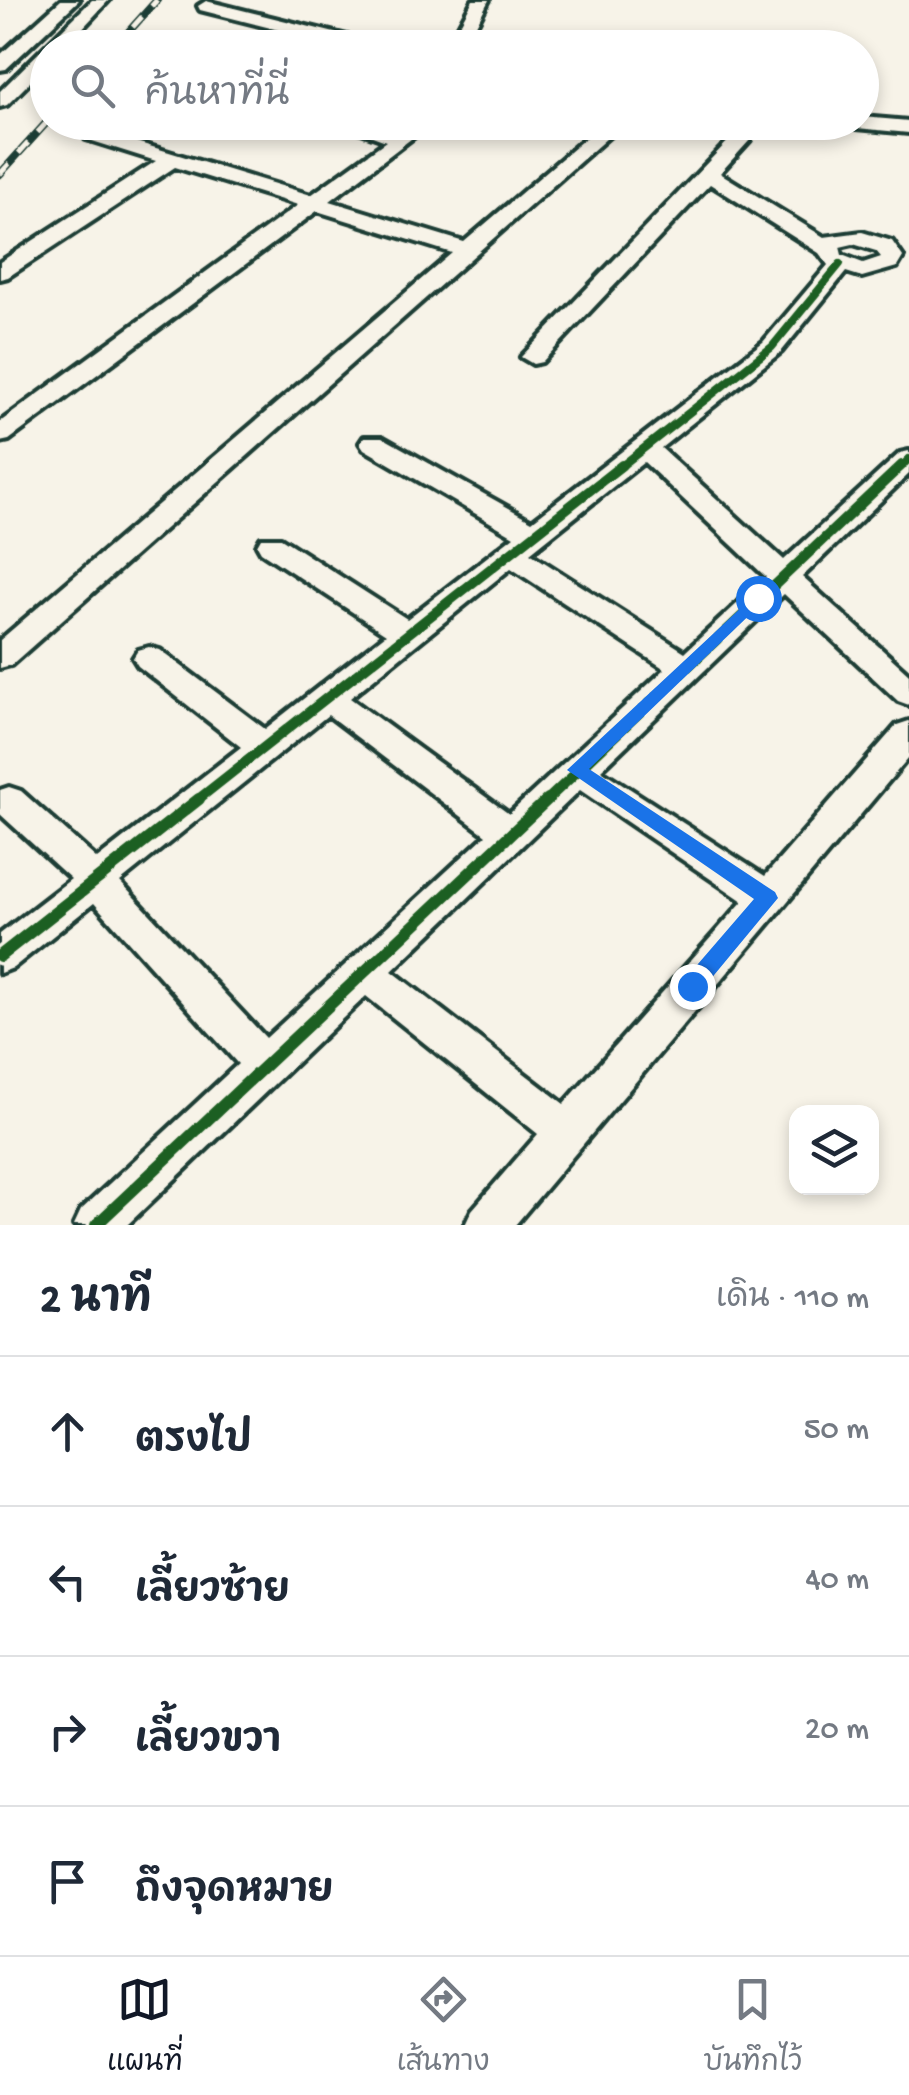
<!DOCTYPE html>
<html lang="th">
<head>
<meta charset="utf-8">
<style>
  :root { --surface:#fff; --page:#f2f2f3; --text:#1f2937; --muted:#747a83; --line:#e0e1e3; --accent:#111827 }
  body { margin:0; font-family:"Gochi Hand","Playpen Sans Thai",sans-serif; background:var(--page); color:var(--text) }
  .controls { position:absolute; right:30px; bottom:30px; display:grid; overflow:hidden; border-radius:20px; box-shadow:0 5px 15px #0003 }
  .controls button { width:90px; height:90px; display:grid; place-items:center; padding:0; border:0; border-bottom:2px solid var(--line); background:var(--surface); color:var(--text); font:50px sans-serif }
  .stop { position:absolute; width:30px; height:30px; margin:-22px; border:8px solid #1a73e8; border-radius:50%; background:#fff }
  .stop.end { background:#1a73e8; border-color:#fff; box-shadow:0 2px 10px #0008 }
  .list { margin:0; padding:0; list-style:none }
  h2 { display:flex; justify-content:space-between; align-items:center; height:130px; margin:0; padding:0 40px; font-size:42px }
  h2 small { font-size:32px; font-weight:400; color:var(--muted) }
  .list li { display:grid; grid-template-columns:65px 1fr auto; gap:30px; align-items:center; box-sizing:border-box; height:150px; padding:0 40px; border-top:2px solid var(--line) }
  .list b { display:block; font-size:38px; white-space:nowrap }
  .list em { font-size:32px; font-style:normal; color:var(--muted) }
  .icon { flex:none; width:55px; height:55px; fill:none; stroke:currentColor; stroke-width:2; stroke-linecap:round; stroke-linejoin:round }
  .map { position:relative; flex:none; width:909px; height:1225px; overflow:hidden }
  .search { position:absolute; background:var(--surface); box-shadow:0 5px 15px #0003; left:30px; right:30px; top:30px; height:110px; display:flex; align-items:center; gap:25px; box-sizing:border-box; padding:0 35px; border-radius:55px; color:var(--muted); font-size:38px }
  .sheet { height:730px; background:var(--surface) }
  nav { display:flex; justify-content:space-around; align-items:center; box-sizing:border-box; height:140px; border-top:2px solid var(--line); background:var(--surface); font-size:28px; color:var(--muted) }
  nav a { display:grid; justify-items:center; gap:5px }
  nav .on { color:var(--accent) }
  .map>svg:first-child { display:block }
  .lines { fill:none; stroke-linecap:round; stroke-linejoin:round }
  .street-casing { stroke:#1f3d34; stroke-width:8 }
  .street { fill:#f7f3e8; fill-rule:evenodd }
  .rail-casing { stroke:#1f3d34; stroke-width:8 }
  .rail { stroke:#f7f3e8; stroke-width:5; stroke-dasharray:14; stroke-linecap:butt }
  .cycleway-far2-casing { stroke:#f7f3e8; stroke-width:12 }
  .cycleway-far1-casing { stroke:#f7f3e8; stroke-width:16 }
  .cycleway-casing { stroke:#f7f3e8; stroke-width:19 }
  .cycleway-far2 { stroke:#1b5e20; stroke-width:8 }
  .cycleway-far1 { stroke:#1b5e20; stroke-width:10 }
  .cycleway { stroke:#1b5e20; stroke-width:12 }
  .route { fill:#1a73e8 }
</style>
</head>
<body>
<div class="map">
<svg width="909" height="1225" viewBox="0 0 909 1225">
  <rect width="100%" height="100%" fill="#f7f3e8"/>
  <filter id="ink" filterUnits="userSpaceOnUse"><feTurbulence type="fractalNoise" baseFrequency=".01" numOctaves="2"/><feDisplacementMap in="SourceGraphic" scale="20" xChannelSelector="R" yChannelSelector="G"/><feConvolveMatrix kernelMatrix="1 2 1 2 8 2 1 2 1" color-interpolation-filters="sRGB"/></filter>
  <g filter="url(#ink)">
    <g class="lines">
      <g class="street-casing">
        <path id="street" d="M61,0H79L6,69L0,70V55Z
          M92,0H109L64,48H48V64L7,105L0,107V91Z
          M473,0H489L464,48H447Z
          M206,1L379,44L381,48H350L200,10L198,6Z
          M862,117L909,121V133L857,128L848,122H862Z
          M334,122H366L398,132L411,122H433L330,201L464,242L604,122H625L11,665L0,668V640L452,253L317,211L9,440L0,442V422L298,205L175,167L8,277L0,279V262L156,161L86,139V131H100L311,195L386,141Z
          M740,134L750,140L720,173L824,237L862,232L892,241L903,257L897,267L862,277L846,272L781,352L661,448L784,560L900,453L909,451V474L802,577L909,674V705L898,701L784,594L601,770L765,876L897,725L909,721V757L515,1225H465L472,1210L538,1134L366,996L127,1225H74L81,1210L238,1064L94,903L13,968L0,973V934L71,879L0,814V790L9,787L21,791L97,859L241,747L138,666L133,658L138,650L149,647L160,650L265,729L386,634L261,552L257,545L261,538H281L407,619L514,536L364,449L360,443L364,437H382L532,521L763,342L828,265L819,253L710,184L542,362L533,364L521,357L733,136ZM853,244L876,251L881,257L863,263L842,255L840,247ZM644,462L766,577L685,652L530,553ZM511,568L665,669L509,814L350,698ZM328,715L486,835L266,1038L120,882ZM580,790L743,901L564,1104L392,971Z"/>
      </g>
      <use href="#street" class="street"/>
      <g class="rail-casing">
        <path id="rail" d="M114,48L157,0
          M0,174L48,121"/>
      </g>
      <use href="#rail" class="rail"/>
      <g class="cycleway-far2-casing">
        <path id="cycleway-far2" d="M619,468L772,347L840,264
          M900,468L909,459"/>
      </g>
      <g class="cycleway-far1-casing">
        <path id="cycleway-far1" d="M196,801L622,465
          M546,801L902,465"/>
      </g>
      <g class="cycleway-casing">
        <path id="cycleway" d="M0,956L199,799
          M96,1225L548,799"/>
      </g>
      <use href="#cycleway-far2" class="cycleway-far2"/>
      <use href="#cycleway-far1" class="cycleway-far1"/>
      <use href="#cycleway" class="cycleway"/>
    </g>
  </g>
  <path class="route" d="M758,592L766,598L763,602L589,769L775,892L778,898L700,992L692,995L682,986L685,979L754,899L567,770Z"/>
</svg>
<div class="controls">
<button><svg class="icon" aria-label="layers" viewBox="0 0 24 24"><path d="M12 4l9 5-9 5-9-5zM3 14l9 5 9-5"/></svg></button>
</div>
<div class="stop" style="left:758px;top:598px"></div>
<div class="stop end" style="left:692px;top:986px"></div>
<div class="search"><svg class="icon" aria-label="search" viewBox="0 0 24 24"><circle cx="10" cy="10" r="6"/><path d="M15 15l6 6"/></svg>ค้นหาที่นี่</div>
</div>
<section class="sheet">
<h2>2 นาที<small>เดิน · 110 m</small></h2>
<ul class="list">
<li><svg class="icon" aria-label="ahead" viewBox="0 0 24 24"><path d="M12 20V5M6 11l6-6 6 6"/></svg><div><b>ตรงไป</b></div><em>50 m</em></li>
<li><svg class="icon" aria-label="left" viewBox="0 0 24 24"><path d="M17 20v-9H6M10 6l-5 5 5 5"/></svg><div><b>เลี้ยวซ้าย</b></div><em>40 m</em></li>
<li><svg class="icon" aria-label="right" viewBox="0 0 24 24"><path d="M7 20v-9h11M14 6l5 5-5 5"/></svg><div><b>เลี้ยวขวา</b></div><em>20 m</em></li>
<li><svg class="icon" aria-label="arrive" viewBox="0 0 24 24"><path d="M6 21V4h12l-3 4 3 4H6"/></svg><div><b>ถึงจุดหมาย</b></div></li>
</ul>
</section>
<nav>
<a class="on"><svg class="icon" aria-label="map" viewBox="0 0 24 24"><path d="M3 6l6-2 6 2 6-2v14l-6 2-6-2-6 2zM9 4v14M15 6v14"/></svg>แผนที่</a>
<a><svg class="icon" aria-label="directions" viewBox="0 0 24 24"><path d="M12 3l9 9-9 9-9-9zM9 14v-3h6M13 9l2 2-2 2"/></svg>เส้นทาง</a>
<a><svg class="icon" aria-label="saved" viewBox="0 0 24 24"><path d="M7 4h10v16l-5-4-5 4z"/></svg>บันทึกไว้</a>
</nav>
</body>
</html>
